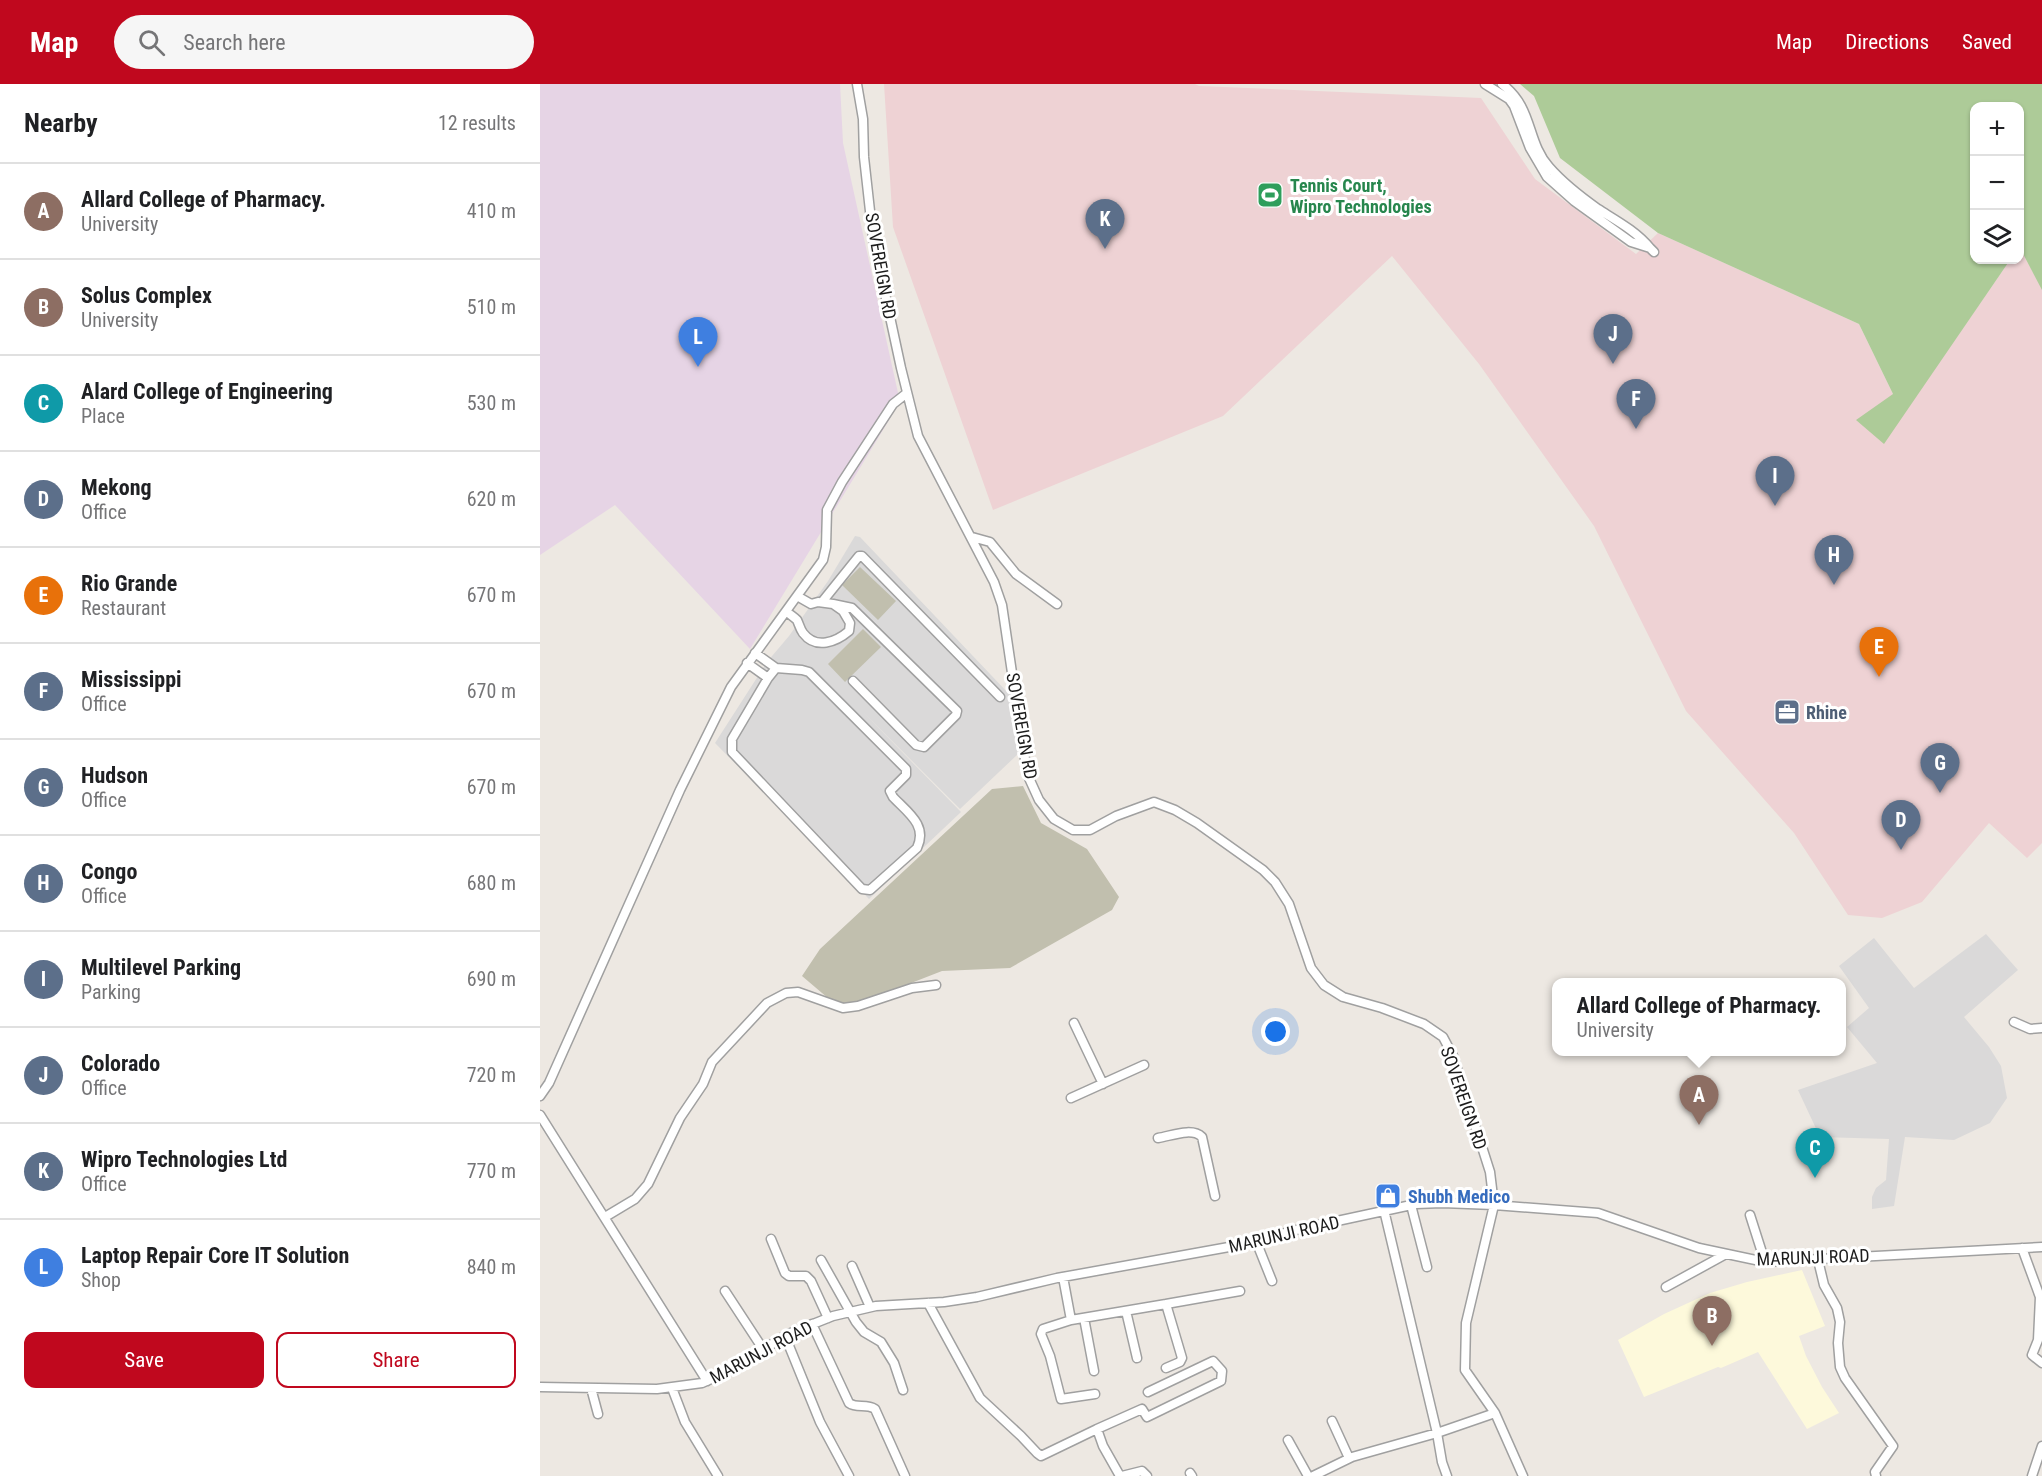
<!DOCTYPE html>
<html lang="en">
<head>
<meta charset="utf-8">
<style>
  :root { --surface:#fff; --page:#f6f6f6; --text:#202124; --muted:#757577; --line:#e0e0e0; --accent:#c0081e }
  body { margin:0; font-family:"Roboto Condensed",sans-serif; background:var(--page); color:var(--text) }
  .controls { position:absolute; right:18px; top:18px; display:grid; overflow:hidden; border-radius:12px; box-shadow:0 2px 4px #0004 }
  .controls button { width:54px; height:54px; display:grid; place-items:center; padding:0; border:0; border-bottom:2px solid var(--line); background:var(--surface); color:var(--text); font:30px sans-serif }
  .you { position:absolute; left:736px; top:948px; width:21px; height:21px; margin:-15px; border:4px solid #fff; border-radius:50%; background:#1a73e8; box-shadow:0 0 0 9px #1a73e833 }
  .badge { display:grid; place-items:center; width:39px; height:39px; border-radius:50%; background:var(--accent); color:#fff; font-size:20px; font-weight:700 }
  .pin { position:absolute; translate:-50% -50px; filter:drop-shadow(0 2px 3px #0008) }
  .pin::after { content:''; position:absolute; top:32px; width:21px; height:18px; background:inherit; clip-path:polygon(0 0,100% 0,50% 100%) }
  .popup { position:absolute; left:1012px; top:894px; width:294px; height:78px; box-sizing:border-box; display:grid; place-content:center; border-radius:12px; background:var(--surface); filter:drop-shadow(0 2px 4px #0005); font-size:20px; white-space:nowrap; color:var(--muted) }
  .popup b { font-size:22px; color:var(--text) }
  .popup::after { content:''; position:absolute; left:50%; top:100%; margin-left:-12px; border:12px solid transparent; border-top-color:var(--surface) }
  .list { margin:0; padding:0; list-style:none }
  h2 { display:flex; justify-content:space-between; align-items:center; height:78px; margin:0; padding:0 24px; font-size:26px }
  h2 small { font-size:20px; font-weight:400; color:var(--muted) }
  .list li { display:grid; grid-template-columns:39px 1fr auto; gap:18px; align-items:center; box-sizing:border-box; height:96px; padding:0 24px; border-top:2px solid var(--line) }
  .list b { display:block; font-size:22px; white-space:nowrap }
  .list p { margin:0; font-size:20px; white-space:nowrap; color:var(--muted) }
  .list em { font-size:20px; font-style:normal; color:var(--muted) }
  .actions { display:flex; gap:12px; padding:18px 24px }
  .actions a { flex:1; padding:14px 0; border:2px solid var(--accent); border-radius:12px; text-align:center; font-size:21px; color:var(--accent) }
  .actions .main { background:var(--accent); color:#fff }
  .icon { flex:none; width:33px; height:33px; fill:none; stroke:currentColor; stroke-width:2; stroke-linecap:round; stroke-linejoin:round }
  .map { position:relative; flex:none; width:1502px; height:1392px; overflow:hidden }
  header { display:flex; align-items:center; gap:36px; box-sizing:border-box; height:84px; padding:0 30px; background:var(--accent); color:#fff }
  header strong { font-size:28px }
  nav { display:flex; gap:33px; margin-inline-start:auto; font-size:21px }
  .search { width:420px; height:54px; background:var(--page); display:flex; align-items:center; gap:15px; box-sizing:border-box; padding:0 21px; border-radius:33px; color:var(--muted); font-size:22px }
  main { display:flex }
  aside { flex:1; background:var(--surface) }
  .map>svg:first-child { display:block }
  .residential { fill:#dad9d9 }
  .commercial { fill:#eed2d4 }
  .industrial { fill:#e6d4e5 }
  .education { fill:#fdf9db }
  .construction { fill:#c1bfae }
  .forest { fill:#adcb98 }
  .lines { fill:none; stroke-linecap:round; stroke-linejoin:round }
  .minor-casing { stroke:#a0a0a0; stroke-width:11 }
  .minor { stroke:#fff; stroke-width:8 }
  .labels { text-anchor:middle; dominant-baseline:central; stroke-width:6; stroke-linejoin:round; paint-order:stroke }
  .leisure-label { font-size:18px; font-weight:bold; fill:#27864d; stroke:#fff; text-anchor:start }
  .street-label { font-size:18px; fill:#1c1c1c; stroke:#fff }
  .service-label { font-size:18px; font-weight:bold; fill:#4e5e75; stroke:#fff; text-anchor:start }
  .shop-label { font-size:18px; font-weight:bold; fill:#366cbe; stroke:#fff; text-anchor:start }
</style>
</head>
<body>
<header>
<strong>Map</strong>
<div class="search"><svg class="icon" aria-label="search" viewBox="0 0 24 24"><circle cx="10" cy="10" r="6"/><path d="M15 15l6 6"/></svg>Search here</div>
<nav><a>Map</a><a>Directions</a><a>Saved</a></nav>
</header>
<main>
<aside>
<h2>Nearby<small>12 results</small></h2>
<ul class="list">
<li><span class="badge" style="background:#8d6e63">A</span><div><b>Allard College of Pharmacy.</b><p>University</p></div><em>410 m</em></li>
<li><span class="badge" style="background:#8d6e63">B</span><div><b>Solus Complex</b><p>University</p></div><em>510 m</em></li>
<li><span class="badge" style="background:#0f9aa8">C</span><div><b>Alard College of Engineering</b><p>Place</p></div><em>530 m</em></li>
<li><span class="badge" style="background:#5c6f8a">D</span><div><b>Mekong</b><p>Office</p></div><em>620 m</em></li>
<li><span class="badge" style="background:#e8710a">E</span><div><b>Rio Grande</b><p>Restaurant</p></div><em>670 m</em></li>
<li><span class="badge" style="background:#5c6f8a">F</span><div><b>Mississippi</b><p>Office</p></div><em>670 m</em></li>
<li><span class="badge" style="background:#5c6f8a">G</span><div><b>Hudson</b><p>Office</p></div><em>670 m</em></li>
<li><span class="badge" style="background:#5c6f8a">H</span><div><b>Congo</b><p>Office</p></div><em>680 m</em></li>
<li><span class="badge" style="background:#5c6f8a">I</span><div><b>Multilevel Parking</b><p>Parking</p></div><em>690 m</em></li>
<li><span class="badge" style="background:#5c6f8a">J</span><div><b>Colorado</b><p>Office</p></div><em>720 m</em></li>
<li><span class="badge" style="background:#5c6f8a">K</span><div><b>Wipro Technologies Ltd</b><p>Office</p></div><em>770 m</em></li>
<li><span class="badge" style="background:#3f7fe0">L</span><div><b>Laptop Repair Core IT Solution</b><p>Shop</p></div><em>840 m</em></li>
</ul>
<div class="actions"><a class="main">Save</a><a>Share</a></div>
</aside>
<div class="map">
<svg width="1502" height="1392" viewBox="0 0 1502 1392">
  <rect width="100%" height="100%" fill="#ede8e2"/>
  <path class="residential" d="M315,452L320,453L469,610L478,670L420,725L323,628L421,728L329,815L175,659L227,578L249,552L288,497Z
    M1446,850L1478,886L1424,933L1449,963L1461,982L1467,1014L1450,1039L1414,1056L1365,1053L1354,1122L1332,1125V1113L1336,1104L1346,1096L1349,1055L1280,1053L1258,1006L1337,979L1307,943L1329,924L1299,882L1334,854L1374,904Z"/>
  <path class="commercial" d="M344,0H655L659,2L941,14L995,95L1096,170L1118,149L1319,240L1353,310L1343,360L1470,176H1480V164L1502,205V759L1487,774L1449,739L1382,818L1342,834L1308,831L1254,749L1146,627L1054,442L939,280L852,172L683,332L453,426L353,143Z"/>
  <path class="industrial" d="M0,0H300L303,59L360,318L210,565L75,421L0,471Z"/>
  <path class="education" d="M1262,1186L1285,1242L1259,1252L1266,1272L1282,1303L1299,1329L1267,1345L1218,1268L1181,1284L1178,1283L1104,1313L1078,1256L1124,1230L1170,1209L1207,1198Z"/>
  <path class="construction" d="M320,483L356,517L338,536L302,501Z
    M323,545L341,563L305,598L288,580Z
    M483,702L501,739L547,765L579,813L572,826L470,884L402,887L302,926L262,892L280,865L452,705Z"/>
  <path class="forest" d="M980,0H1502V206L1480,164V22H1434V176H1470L1344,360L1316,336L1353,310L1319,240L1118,149L1020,74L994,12Z"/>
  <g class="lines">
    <g class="minor-casing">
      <path id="minor" d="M317,0L323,35L324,73L333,154L361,284L378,352L454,498L462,521L484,670L489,694L499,716L514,735L533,746H550L576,732L614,718L635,726L657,739L723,786L735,798L749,820L771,884L784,901L803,913L842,924L884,940L903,953L913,972L950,1088L954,1121L926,1239L925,1286L955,1329L983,1392
        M945,0L969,15L974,22L990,64L1007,93L1034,117L1091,158L1110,164L1114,168
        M962,0C994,24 986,57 1009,83C1023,99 1041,113 1058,125C1077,137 1096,147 1110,164
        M432,453L450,458L476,490L517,520
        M282,518L319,472H322L460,613
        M293,520L312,524L417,627L416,631L384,663L376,661L313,597
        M246,527C249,530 254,533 257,536C259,540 260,545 263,549C276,566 296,558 309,547L310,539L303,527L293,520L278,518L271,520L257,512
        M215,569L236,584
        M207,579L228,594
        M236,584L262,586L269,588L366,685V691L350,707L353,713C367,728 388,741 377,764L330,806L322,805L192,668V655L228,594Z
        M1474,938L1490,945L1502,944
        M534,939L563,1000
        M0,1012L9,999L140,706L191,603L283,476L286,463L287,426L302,398L353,320L367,309
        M531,1014L604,981
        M0,1031L167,1297
        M618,1054C631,1052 652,1043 662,1053L675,1112
        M871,1121L887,1183
        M844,1126L897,1349L902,1378L907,1392
        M1210,1131L1225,1178
        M65,1133L95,1115L108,1100L140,1034L163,1000L172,978L227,919L246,909L258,908L303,924L318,922L372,904L396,901
        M231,1155L245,1189L249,1192H266L271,1197L288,1234
        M716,1157L732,1197
        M1482,1164L1500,1213L1498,1256L1492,1271L1502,1279
        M281,1176L316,1238L324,1248L341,1258L354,1279L363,1306
        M1278,1176L1284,1201L1297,1224L1300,1238L1298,1259L1300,1283L1305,1294L1353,1362L1335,1388L1336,1392
        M312,1182L330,1223
        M523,1193L531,1236L503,1245L501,1250L510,1272L521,1315L555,1310
        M1126,1203L1186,1170
        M185,1207L223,1265
        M388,1219L440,1314L481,1352L497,1369L501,1372L557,1345L563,1362L580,1392
        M626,1220L700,1207
        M586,1227L597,1274
        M544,1234L554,1287
        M531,1236L626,1220L642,1274L640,1278L626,1284
        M272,1240L309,1319C317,1325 326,1319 335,1325L365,1392
        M245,1252L280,1338L309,1392
        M0,1303L117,1305L162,1299L189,1287L248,1250L293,1232L336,1222L404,1218L437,1213L517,1194L700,1161L760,1145L876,1120L902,1119L954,1121L1058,1129L1159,1164L1225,1178L1502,1163
        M51,1304L58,1330
        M132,1304L145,1338L178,1392
        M792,1337L809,1374
        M557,1345L602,1325L607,1333L681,1297L682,1287L673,1277L608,1308
        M748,1356L768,1392
        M650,1389L652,1392
        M582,1392L602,1387L607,1392
        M773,1392L812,1373L897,1349L955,1329
        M1492,1392L1502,1362"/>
    </g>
    <use href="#minor" class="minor"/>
  </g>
  <defs>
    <g id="stadium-square" transform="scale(1.35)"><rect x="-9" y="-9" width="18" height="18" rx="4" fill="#2e9e5b" stroke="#fff"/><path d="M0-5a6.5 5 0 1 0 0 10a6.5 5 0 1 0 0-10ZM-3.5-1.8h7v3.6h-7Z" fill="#fff"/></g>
    <g id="office-square" transform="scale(1.35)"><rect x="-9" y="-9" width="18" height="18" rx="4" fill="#5c6f8a" stroke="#fff"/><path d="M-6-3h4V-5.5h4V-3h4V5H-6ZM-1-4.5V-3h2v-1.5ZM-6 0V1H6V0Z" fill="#fff"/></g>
    <g id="shop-square" transform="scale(1.35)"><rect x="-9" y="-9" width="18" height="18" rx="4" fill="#3f7fe0" stroke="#fff"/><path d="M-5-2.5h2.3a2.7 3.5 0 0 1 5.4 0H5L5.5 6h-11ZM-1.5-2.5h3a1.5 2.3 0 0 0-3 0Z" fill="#fff"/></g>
  </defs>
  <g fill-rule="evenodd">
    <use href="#stadium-square" x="730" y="111"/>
    <use href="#office-square" x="1247" y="628"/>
    <use href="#shop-square" x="848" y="1112"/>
  </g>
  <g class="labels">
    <g class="leisure-label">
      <text x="750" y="101">Tennis Court,<tspan x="750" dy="21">Wipro Technologies</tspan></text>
    </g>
    <g class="street-label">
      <text transform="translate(341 182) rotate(80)">SOVEREIGN RD</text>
      <text transform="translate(482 642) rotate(80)">SOVEREIGN RD</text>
      <text transform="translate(924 1014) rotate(71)">SOVEREIGN RD</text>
      <text transform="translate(744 1150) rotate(-13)">MARUNJI ROAD</text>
      <text transform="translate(1273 1173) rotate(-2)">MARUNJI ROAD</text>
      <text transform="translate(221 1268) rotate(-28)">MARUNJI ROAD</text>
    </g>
    <g class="service-label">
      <text x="1266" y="628">Rhine</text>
    </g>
    <g class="shop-label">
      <text x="868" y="1112">Shubh Medico</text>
    </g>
  </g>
</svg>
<div class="controls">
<button>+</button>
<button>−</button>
<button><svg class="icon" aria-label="layers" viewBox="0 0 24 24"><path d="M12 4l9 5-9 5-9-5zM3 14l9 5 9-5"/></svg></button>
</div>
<div class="you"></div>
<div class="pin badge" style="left:1159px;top:1041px;background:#8d6e63">A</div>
<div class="popup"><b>Allard College of Pharmacy.</b>University</div>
<div class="pin badge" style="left:1172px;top:1262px;background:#8d6e63">B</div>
<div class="pin badge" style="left:1275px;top:1094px;background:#0f9aa8">C</div>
<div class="pin badge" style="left:1361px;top:766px;background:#5c6f8a">D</div>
<div class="pin badge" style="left:1339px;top:593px;background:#e8710a">E</div>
<div class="pin badge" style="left:1096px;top:345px;background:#5c6f8a">F</div>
<div class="pin badge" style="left:1400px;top:709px;background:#5c6f8a">G</div>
<div class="pin badge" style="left:1294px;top:501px;background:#5c6f8a">H</div>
<div class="pin badge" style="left:1235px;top:422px;background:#5c6f8a">I</div>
<div class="pin badge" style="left:1073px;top:280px;background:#5c6f8a">J</div>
<div class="pin badge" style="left:565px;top:165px;background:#5c6f8a">K</div>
<div class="pin badge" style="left:158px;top:283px;background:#3f7fe0">L</div>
</div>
</main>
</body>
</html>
